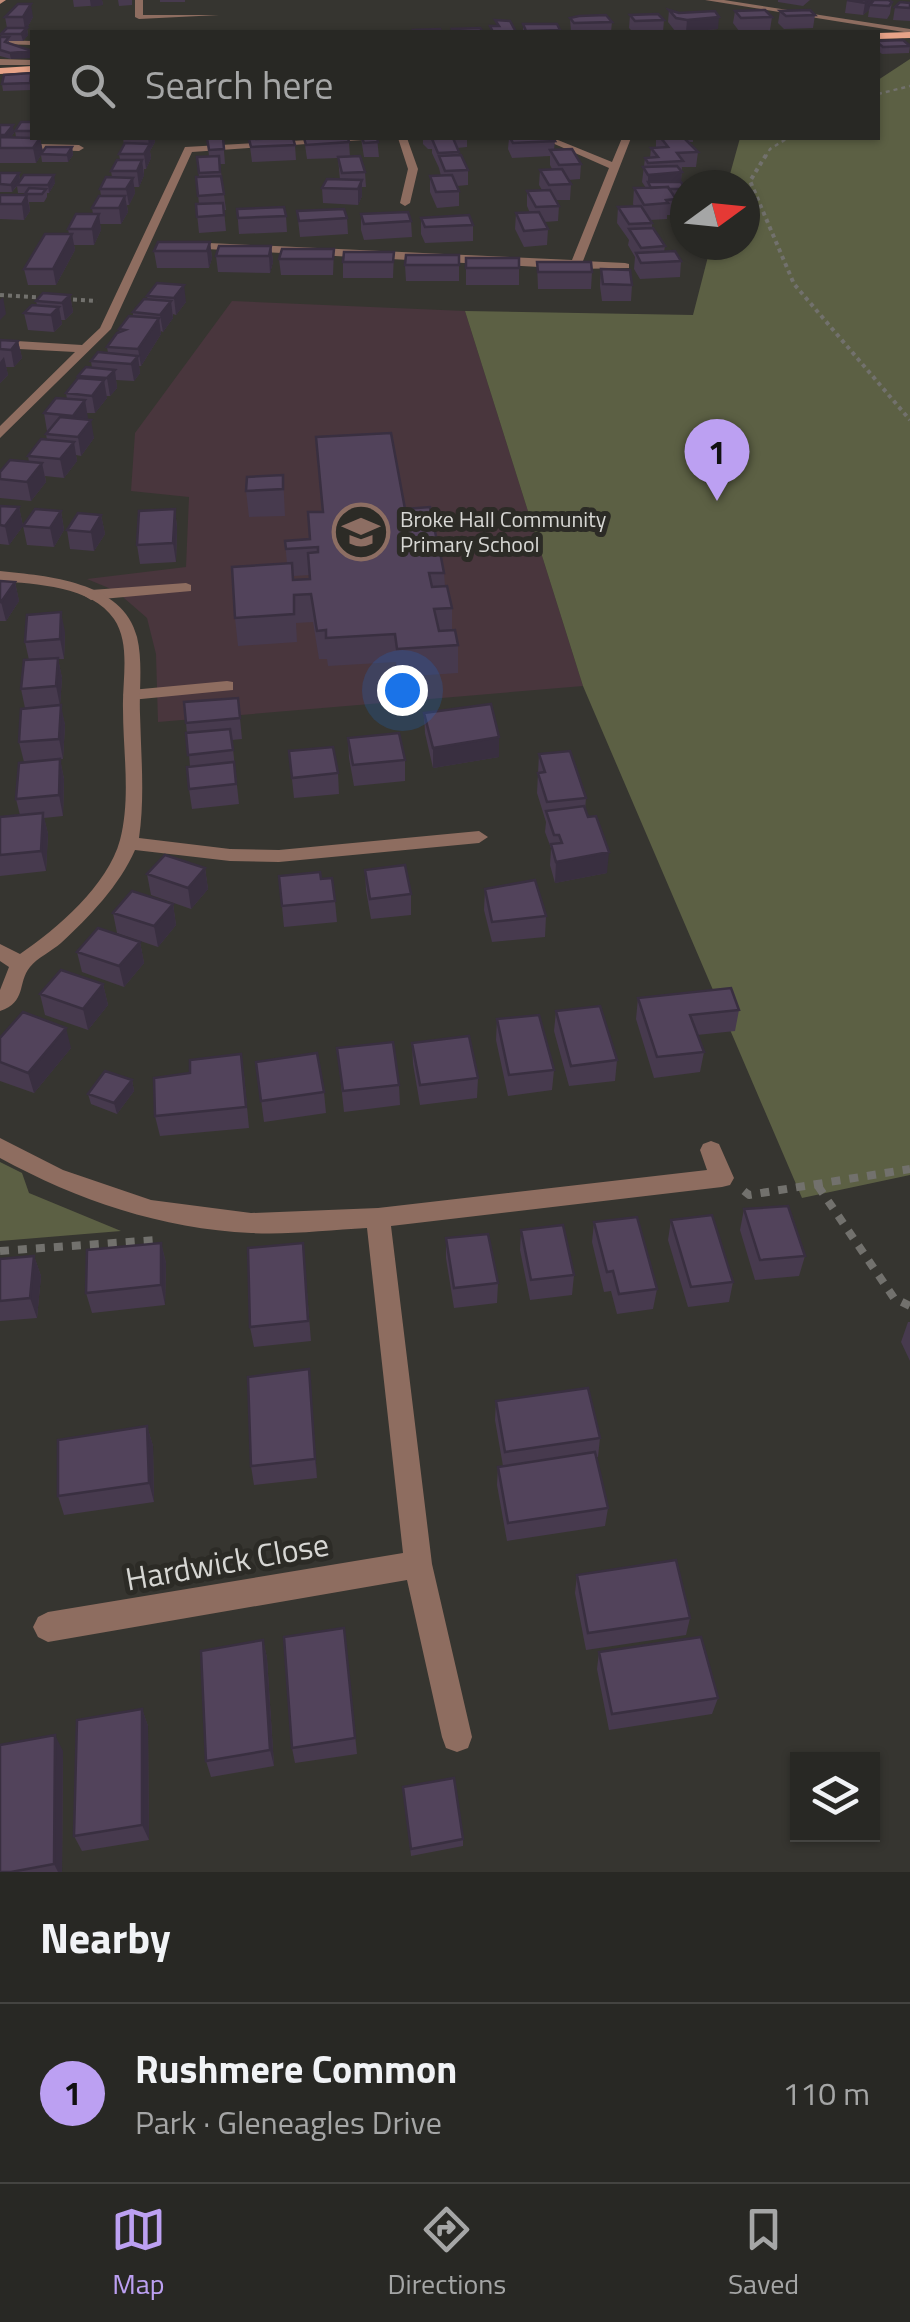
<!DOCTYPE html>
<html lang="en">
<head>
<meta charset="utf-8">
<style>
  :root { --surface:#282824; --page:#30302c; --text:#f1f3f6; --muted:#a5a6a6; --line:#444441; --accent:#bca0f2 }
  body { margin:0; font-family:"Titillium Web",sans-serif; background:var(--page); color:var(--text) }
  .controls { position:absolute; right:30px; bottom:30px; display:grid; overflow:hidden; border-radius:0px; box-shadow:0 2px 8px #0004 }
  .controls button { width:90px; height:90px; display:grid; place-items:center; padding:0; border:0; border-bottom:2px solid var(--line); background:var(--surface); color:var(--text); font:50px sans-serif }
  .compass { position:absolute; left:670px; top:170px; width:90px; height:90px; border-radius:50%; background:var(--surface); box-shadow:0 2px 8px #0004; rotate:75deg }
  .you { position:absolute; left:402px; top:690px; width:35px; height:35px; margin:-25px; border:8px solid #fff; border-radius:50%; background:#1a73e8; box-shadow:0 0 0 15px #1a73e833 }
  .badge { display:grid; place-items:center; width:65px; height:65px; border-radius:50%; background:var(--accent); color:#111; font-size:32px; font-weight:700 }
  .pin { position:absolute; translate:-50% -82px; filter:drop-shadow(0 2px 5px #0008) }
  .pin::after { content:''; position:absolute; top:52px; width:35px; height:30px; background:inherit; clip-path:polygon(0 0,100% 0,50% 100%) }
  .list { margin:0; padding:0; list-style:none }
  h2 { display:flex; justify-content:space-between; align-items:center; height:130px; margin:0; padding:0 40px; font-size:42px }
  h2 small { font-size:32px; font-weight:400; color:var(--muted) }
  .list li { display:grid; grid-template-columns:65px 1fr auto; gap:30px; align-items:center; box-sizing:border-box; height:180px; padding:0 40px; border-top:2px solid var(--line) }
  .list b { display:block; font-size:38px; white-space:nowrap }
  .list p { margin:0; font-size:32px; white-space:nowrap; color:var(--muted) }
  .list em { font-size:32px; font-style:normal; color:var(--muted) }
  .icon { flex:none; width:55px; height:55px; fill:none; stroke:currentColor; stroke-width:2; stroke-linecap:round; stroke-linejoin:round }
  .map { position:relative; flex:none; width:910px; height:1872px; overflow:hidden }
  .search { position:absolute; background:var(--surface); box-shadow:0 2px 8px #0004; left:30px; right:30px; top:30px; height:110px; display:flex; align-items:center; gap:25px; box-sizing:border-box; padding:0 35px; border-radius:0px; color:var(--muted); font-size:38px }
  .sheet { height:310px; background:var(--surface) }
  nav { display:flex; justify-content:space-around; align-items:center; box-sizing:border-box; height:140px; border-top:2px solid var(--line); background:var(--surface); font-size:28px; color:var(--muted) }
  nav a { display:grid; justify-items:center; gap:5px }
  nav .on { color:var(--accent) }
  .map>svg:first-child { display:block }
  .education { fill:#49363d }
  .green { fill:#5c6044 }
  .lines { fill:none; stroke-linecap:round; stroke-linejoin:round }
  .path-far2 { stroke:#72716d; stroke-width:2.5; stroke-dasharray:4 4; stroke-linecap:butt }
  .path-far1 { stroke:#72716d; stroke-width:4; stroke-dasharray:4 4; stroke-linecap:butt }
  .path { stroke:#72716d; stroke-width:8; stroke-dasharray:9 9; stroke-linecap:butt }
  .lane { fill:#8e6d60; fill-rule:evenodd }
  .street { fill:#8e6d60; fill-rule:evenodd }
  .secondary { fill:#c08b76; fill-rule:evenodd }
  .primary { fill:#e7a388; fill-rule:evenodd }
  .wall { fill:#473a4e; fill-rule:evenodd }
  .shaded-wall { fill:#392f40 }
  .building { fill:#52435b; stroke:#392f40; stroke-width:2.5 }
  .labels { text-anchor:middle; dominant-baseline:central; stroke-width:10; stroke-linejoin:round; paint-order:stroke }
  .far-poi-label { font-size:22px; fill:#d7d7d4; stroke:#2c2b26; text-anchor:start }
  .near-street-label { font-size:32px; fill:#d7d7d4; stroke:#2c2b26 }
</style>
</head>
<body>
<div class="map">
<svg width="910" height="1872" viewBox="0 0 910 1872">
  <rect width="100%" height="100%" fill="#363530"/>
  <path class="education" d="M232,301L465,311L583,686L158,722L156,654L147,618L116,591L87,579L186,567L189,497L131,491L135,433Z"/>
  <path class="green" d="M910,59V1175L802,1198L583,686L465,311L693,315L711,245H745V185H727L740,138H878V80Z
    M0,1162L22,1173L29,1193L121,1231L0,1241Z"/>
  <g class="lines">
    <path class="path-far2" d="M878,94L910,86
      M765,158L770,149L788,138"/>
    <path class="path-far1" d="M766,155L750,181L794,284L910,420
      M0,295L47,298
      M65,299L97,301"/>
    <path class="path" d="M818,1186L894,1298L910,1306
      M744,1191L749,1195L910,1169
      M0,1251L157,1240"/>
    <path class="lane" d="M135,0H143V15H219L139,19L135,17Z
      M0,40L32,41V45L0,44Z
      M0,59L32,60V65H0Z
      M186,583L191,585V591L91,600L83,595L91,590Z
      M227,681L233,682V690L131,700L123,695L131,690Z"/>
    <path class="street" d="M705,0H724L910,29V33Z
      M344,138H391L192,152L111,329L0,438V426L75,352L0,348V340L82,345L100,328L185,147Z
      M398,138H407L418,169L410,203L405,206L400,203L408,169Z
      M541,138H553L612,162L622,138H631L583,261L625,263L629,264V268L575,269L188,248L183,245L188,242L572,260L609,168Z
      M0,143L79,145L84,148L79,151L0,149Z
      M0,571C47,576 123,581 137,637C143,662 139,689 140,714C141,756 145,797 139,838L230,849L279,850L479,831L488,837L479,843L279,862L230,861L135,850C119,886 90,916 61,943C52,951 37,958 30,967C17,983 27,1002 0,1011V990L9,967L0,961V944L20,954C57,929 108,885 120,840C131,798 123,752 123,709C122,681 131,644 114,619C92,586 35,584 0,581Z
      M0,1138L63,1170L151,1200L251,1213L378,1208L707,1170L700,1150L703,1144L711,1141L719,1144L734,1178L730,1185L722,1187L391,1226L432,1564L472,1737L468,1748L457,1752L446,1748L442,1737L407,1580L48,1642L38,1637L33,1627L38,1617L48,1612L403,1553L367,1228C329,1230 289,1235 251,1233C162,1229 77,1200 0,1158Z"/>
    <path class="secondary" d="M0,0H6L0,4Z"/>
    <path class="primary" d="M910,32V38L878,39V33Z
      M32,66V72L0,74V68Z"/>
  </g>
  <path class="wall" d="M73,0H102L103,5L74,7Z
    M118,0H132V5L119,6Z
    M160,0H185V2H160Z
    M778,0H810L803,6L778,2Z
    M847,0L871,4L892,2L890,14L887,19L868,17L869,10L863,15L845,13Z
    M910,3V21L893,20L895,7Z
    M669,10L718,29L687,32L675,31L668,22Z
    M735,11L772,17L770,30L739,31L733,23Z
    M780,11L815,15L813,28L784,29L778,23Z
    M630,15L664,20L663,32H633L629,28Z
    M5,17H33L27,28L28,35L23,41H9L11,59L0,56V37L7,28Z
    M570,18L612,22L611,32H571Z
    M523,24L560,30V32H523Z
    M878,41L910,46L909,53L882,54L878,51Z
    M32,80L31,90L3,91L2,84Z
    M32,122V138H52L40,139L43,151L72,147L73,155L68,162H42L41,155L36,163H0V125L14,133L11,137H16L15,131Z
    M109,138H154L155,142L150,151L151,158L146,169H144V175L139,187H134L135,193L129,205H127L128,212L121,224H100L101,230L94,245H74L75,250L56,285H28L24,269L69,234L68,229L93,214L92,208L101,196L100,189L112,177L111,171L120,160L119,154L124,145L123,138Z
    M207,138H223L225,164H220L226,210H224L226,231L199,233L196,204H199L196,177H199L197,157L209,156Z
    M304,138L349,142L350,157L365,172L366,187H362V196L358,205L323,203L322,188L340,180L338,158L307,159Z
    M361,138H377L379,157H364Z
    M423,138H467V147L457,148L459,155L468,170V185L457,186L459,191V206L437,208L430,192V176H441L439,168L432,153V149H428L423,144Z
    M509,138H553L555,141L554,150L581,164L580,179L568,180L571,184L570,200H556L559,206L558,221L544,222L548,229L547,245L524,247L515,229L516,213H530L527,206V191L542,190L539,185L540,170L552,169L550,165V156L512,158L508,149Z
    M656,138H693V142H688L698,152L696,167H682L681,182L685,187V196L675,197L676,199L675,215H667V219L650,220L652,223V228L665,246L664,252L681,261L680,277L640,279L634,269L635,257L628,245L629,240L617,223L618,207L634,206L633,204L634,188H646L642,182L645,158H650L651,148L656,147Z
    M249,139L295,145L296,160L252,162Z
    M0,173H19L20,180L55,183L49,193H47V197L44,202H29L30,211L24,220L0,219V195H26V193H18L17,186L12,192H0Z
    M237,209L286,216L287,232L239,234Z
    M297,211L347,218L348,234L300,237Z
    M361,214L411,221L412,237L364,240L361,230Z
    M421,218L473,225V241L425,243L421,234Z
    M210,242L212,258L209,268H157L154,251Z
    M271,246L273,262L270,273L218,272L216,256Z
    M334,249L333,275H281L279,259Z
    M394,252L393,278H343V262Z
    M459,255V281H406L405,265Z
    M466,258L519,268V285H466Z
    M537,262L592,272L591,289H538Z
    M601,269L632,285L631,301H602L600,286Z
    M157,283L186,302L176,315L173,314V318L163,332L161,331V334L141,366H139L140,373L134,381L116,380L117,388L110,396H106L107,398L95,413H87V420L94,438L81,456L76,455L77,461L64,478L45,476L46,482L31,501L0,498V472L29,462L28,456L47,440L46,434L48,431H47L44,413L67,399L66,393L79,378L78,376L92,368L91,361L108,353L107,347L120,332L119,329L133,316V312L148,300L147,296Z
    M70,295L73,312L65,320H61L62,324L54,332L28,330L24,313L37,305L36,301Z
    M0,340L18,341L22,358L14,367H6L8,375L0,383Z
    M316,437L405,509L438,546V552L444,573L445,586L452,608V630L458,645V673L398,677L396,662L328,666L327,659H319L313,622L296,623L297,642L238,646L235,618L287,564L285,541L310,539L322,512ZM310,575V579L293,580V576Z
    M283,475L285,516L249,517L246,491Z
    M0,506L19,507L23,526L9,545L0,544Z
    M175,509L177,528L176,562L140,564L137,545Z
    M61,511L64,530L54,547L27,545L23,526Z
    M101,515L105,534L94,551L70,549L67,530Z
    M0,581L15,582L19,601L6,621H0Z
    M65,632L64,659H58L62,678L60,705L65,725L63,759H60L64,779L63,816L44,818L48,834L46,871L0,876V817L20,815L16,799L24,762L19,742L25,708L21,689L29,660L25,642Z
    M238,698L242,739L232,740L239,804L192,809L189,789L190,766L186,723Z
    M424,713L499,757L433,768L425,733Z
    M348,738L405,760V781L354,786L349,758Z
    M289,751L338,773L339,794L294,798Z
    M539,754L586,798L585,810L607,873L555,883L550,865L551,848L545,832L546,822L537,793Z
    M205,868L208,889L191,909L151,895L147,874Z
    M365,870L411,894V915L371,919L366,890Z
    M279,876L321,879L335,901L337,922L284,927Z
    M485,889L546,916L545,937L492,942L484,910Z
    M173,904L176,925L158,947L117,933L113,913Z
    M140,942L144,963L124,987L82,972L77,952Z
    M103,984L108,1005L88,1030L45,1015L40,994Z
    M638,998L739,1010L735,1031L697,1035L704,1052L700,1072L654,1078L636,1019Z
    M556,1011L617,1060L615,1081L569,1086L554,1031Z
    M497,1019L554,1070L552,1090L508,1096L496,1040Z
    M0,1038L71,1048L34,1093L0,1081Z
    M412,1043L478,1078L477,1098L420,1105L413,1064Z
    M337,1048L399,1085L400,1105L344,1112Z
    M256,1062L324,1092L326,1113L264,1122Z
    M190,1073L244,1075L249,1128L160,1136L155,1116Z
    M132,1080L134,1091L117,1114L91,1104L88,1094Z
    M744,1209L805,1256L799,1276L755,1280L740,1230Z
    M671,1220L733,1282L729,1302L688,1307L668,1240Z
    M594,1222L657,1289L653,1309L617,1314L611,1291L604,1292L592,1242Z
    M521,1230L574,1275L572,1295L530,1300L520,1250Z
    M446,1238L498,1283L497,1303L454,1308L446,1258Z
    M161,1243L166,1263L165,1305L92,1313L86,1293Z
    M303,1243L311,1341L254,1347L250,1327Z
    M34,1256L41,1276L37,1318L0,1321V1259Z
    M908,1322H910V1361L901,1342Z
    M311,1389L317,1478L254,1485L251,1466Z
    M496,1401L600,1438L598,1457H596L608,1508L605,1526L507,1541L497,1485L498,1467L503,1466L495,1420Z
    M147,1426L153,1446L154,1502L64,1515L58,1496Z
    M577,1575L690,1618L686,1635L586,1650L575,1593Z
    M344,1628L357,1754L295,1763L292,1748Z
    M263,1640L267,1658L274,1766L211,1777L206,1761Z
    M599,1652L718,1698L712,1714L609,1730L597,1669Z
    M142,1709L148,1726L149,1840L82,1851L74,1836Z
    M63,1751L62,1872H0Z
    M403,1787L463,1839V1846L411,1856Z"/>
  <path class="shaded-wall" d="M90,0H102L103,5L91,7Z
    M868,0H872L869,10L863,15L865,3Z
    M31,4L33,17L26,30L27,28L28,35L23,41L21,34L25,30L23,17Z
    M719,17L718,29L686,32L687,20Z
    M32,51V58L11,59L10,53Z
    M13,125L14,133L7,142L5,135Z
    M40,138L43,152L36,163L33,148Z
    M148,138H154L155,142L150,151L151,158L146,169L144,154L149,145Z
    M72,147L73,155L68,162L67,155Z
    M142,160L144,175L139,187L137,171Z
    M682,172L680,187L648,182V175Z
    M19,173L20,181L12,192L11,185Z
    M54,175L55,183L49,193L48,185Z
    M133,178L135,193L129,205L126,189Z
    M362,180V196L358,205V189Z
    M27,195L30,211L24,220L22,204Z
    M125,196L128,212L121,224L119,208Z
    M99,214L101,230L94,245L92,229Z
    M72,234L75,250L56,285L53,269Z
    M210,242L212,258L209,268L207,251Z
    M271,246L273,262L270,273L269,256Z
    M184,285L186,302L176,315L174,298Z
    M70,295L73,312L65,320L62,303Z
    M3,297L6,314L0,320V300Z
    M171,301L173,318L163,332L160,315Z
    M59,307L62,324L54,332L51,315Z
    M159,318L161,334L141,366L138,349Z
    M18,341L22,358L14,367L11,350Z
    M138,356L140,373L134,381L131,364Z
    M4,357L8,375L0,383V362Z
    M115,370L117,388L110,396L107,378Z
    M104,380L107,398L95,413L92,396Z
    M85,400L88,418L76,434L73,416Z
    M91,420L94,438L81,456L78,437Z
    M74,442L77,461L64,478L60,459Z
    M42,463L46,482L31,501L27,482Z
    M19,507L23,526L9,545L5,526Z
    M175,509L177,528L176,562L173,543Z
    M61,511L64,530L54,547L50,528Z
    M101,515L105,534L94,551L91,532Z
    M15,582L19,601L6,621L1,602Z
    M61,612L65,632L64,659L60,639Z
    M58,658L62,678L60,706L56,686Z
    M61,705L65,725L63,759L59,739Z
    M499,737V757L433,768V748Z
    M60,759L64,779L63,816L59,795Z
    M43,813L48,834L46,871L41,851Z
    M609,852L607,873L555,883L556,862Z
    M205,868L208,889L191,909L188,888Z
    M173,904L176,925L158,947L154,926Z
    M140,942L144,963L124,987L119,966Z
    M103,984L108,1005L88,1030L83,1009Z
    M66,1028L71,1048L34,1093L28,1073Z
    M132,1080L134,1091L117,1114L114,1103Z
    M161,1243L166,1263L165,1305L161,1285Z
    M34,1256L41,1276L37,1318L30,1298Z
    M309,1369L311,1389L317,1478L315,1459Z
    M147,1426L153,1446L154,1502L149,1483Z
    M263,1640L267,1658L274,1766L270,1750Z
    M142,1709L148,1726L149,1840L142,1825Z
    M55,1735L63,1751L62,1872H58L54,1864Z"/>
  <path class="building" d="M847,0H868L865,3Z
    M874,0H888L892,2L889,6L870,5Z
    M900,2L910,3V8L895,7Z
    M18,4H31L23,17H5Z
    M669,10L679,13L715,11L719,17L687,20L676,18Z
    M765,10L772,17L741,18L735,11Z
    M810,10L815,15L786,16L780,11Z
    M658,14L664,20L635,21L630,15Z
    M606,15L612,22L574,23L570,18L579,16Z
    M495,20L510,21L516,32H493L490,26H499Z
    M523,24H557L560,30L526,31Z
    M7,28H27L21,34H1Z
    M480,28L483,32H454L452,29Z
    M440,29L441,32H414L413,30Z
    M0,37H9L5,42L32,51L10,53L0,50Z
    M903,40L910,46L883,47L878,43V41Z
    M31,73L30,83L2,84L4,75Z
    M21,122H32V131H15Z
    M0,125H13L5,135H0Z
    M0,137L32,138H40L33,148H0Z
    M207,138H223L224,149L209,150Z
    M293,138L295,145L251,147L249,139Z
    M304,138H348L349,142L306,145Z
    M362,138H377L378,142L364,143Z
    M453,138L459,152L438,153L432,139Z
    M510,138H553L555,141L513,143Z
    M661,138H684L698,152L677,153L683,161L648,163L645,158L658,157L651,148L668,147Z
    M125,143L150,144L144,154H119Z
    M46,147H72L67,155L41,154Z
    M572,149L581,164L559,165L550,150Z
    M461,155L468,170L445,171L439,156Z
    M219,156L220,172L199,173L197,157Z
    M360,156L365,172L342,173L338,157Z
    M117,160H142L137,171H111Z
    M677,166L682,172L648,175L643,167Z
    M562,169L571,184L549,185L540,170Z
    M0,173H19L11,185L0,184Z
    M24,175H54L48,185H17Z
    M452,175L459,191L436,192L430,176Z
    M221,176L224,194L198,196L196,177Z
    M106,177L133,178L126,189H100Z
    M327,179L362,180L358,189L322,188Z
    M648,182H681L685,189H669L668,187L651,188Z
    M668,187L676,199L666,200L668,203L644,205L634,188Z
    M29,188L46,189L42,194H25Z
    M550,190L559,206L536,207L527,191Z
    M0,195H27L22,204H0Z
    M99,196H125L119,208H92Z
    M223,203L224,215L197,217L196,204Z
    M641,206L652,223L629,224L618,207Z
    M284,207L286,216L238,218L237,209Z
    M344,209L347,218L299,221L297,211Z
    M408,212L411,221L364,224L361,214Z
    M539,212L548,229L524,231L516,213Z
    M76,214H99L92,229H68Z
    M469,215L473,225L425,227L421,218Z
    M653,228L665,246L641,248L629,229Z
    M45,234H72L53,269H24Z
    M158,242H210L207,251H154Z
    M219,246H271L269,256H216Z
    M282,249H334L333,259H279Z
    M675,251L681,261L641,263L636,253Z
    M344,252H394L393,262H343Z
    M406,255H459V265H405Z
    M466,258H519V268H466Z
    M537,262H591L592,272H538Z
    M601,269L630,270L632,285L603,284Z
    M157,283L184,285L174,298L147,296Z
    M43,293L70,295L62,303L36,301Z
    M144,299L171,301L160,315L133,312Z
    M32,305L59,307L51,315L24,313Z
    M129,316L159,318L138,349L107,347L117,333L125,330L119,329Z
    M0,340L18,341L11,350L0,349Z
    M98,352L138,356L131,364L91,361Z
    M86,367L115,370L107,378L78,376Z
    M78,378L104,380L92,396L66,393Z
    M56,398L85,400L73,416L44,413Z
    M60,417L91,420L78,437L46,434Z
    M391,433L405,509L430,507L438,546L423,547L424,553L440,552L444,573H429L432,587L447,586L452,608L434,609L439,631L455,630L458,645L397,649L395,634L326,638V630L317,631L311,594L294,595V614L235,618L232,567L292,563L293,580L310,579L308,553L318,552V547L286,549L285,541L310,539L308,512H323L316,437Z
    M41,439L74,442L60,459L28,456Z
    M10,460L42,463L27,482L0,479V472Z
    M283,475V489L246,491L247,477Z
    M0,506L19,507L5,526L0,525Z
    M35,509L61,511L50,528L23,526Z
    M175,509L173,543L137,545L139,511Z
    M78,513L101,515L91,532L67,530Z
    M0,581L15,582L1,602L0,601Z
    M61,612L60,639L25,642L27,615Z
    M58,658L56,686L21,689L24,660Z
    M238,698L240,718L186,723L184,702Z
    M491,704L499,737L433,748L424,713Z
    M61,705L59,739L19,742L21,709Z
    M230,729L233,750L188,755L186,733Z
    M399,733L405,760L353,765L348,738Z
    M333,747L338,773L292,778L289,751Z
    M570,751L586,798L547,802L538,773L545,772L539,754Z
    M60,759L59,795L16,799L19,763Z
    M234,762L236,784L189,789L187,767Z
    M584,806L588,817L596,816L609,852L556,862L551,844L562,843L559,835H554L546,811Z
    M43,813L41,851L0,855V817Z
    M165,855L205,868L188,888L147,874Z
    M405,865L411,894L370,899L365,870Z
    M320,872L321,879L332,878L335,901L282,906L279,876Z
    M535,880L546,916L492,922L485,889Z
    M132,891L173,904L154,926L113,913Z
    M98,928L140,942L119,966L77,952Z
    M61,970L103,984L83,1009L40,994Z
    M731,988L739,1010L690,1015L704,1052L657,1057L638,998Z
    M600,1006L617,1060L571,1066L556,1011Z
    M23,1012L66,1028L28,1073L0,1062V1038Z
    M539,1015L554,1070L509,1075L497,1019Z
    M469,1036L478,1078L420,1085L412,1043Z
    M393,1042L399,1085L343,1091L337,1048Z
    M317,1053L324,1092L261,1101L256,1062Z
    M241,1054L246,1107L155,1116L154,1078L190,1073V1060Z
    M105,1071L132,1080L114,1103L88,1094Z
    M788,1206L805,1256L760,1260L744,1209Z
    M712,1215L733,1282L691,1287L671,1220Z
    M637,1217L657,1289L619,1294L613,1271L607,1272L594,1222Z
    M563,1225L574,1275L531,1280L521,1230Z
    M488,1234L498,1283L454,1288L446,1238Z
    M161,1243V1285L86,1293L87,1250Z
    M303,1243L308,1321L250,1327L248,1248Z
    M34,1256L30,1298L0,1301V1259Z
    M309,1369L315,1459L251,1466L248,1377Z
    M588,1388L600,1438L505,1452L496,1401Z
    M147,1426L149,1483L58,1496V1440Z
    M595,1452L608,1508L508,1523L498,1467Z
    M676,1560L690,1618L588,1633L577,1575Z
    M344,1628L355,1738L292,1748L284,1637Z
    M701,1637L718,1698L612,1714L599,1652Z
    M263,1640L270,1750L206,1761L201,1651Z
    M142,1709V1825L74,1836L77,1720Z
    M55,1735L54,1864L11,1872H0V1745Z
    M454,1778L463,1839L411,1849L403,1787Z"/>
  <defs>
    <g id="school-ring" transform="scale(2.875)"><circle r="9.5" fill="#2c2b26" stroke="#8d6e63" stroke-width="1.5"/><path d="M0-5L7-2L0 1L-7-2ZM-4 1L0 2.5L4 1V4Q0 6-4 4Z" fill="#8d6e63"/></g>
  </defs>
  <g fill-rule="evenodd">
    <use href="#school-ring" x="361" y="532"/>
  </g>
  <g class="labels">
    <g class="far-poi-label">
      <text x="400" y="519">Broke Hall Community<tspan x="400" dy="25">Primary School</tspan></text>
    </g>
    <g class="near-street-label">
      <text transform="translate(227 1561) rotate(-10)">Hardwick Close</text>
    </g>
  </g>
</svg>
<div class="controls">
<button><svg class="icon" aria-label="layers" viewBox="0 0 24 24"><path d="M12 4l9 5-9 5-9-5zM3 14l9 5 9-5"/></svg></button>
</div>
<svg class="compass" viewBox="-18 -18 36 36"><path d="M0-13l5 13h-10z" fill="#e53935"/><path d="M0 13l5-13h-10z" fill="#a5a6a6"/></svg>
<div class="you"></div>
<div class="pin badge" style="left:717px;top:501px">1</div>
<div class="search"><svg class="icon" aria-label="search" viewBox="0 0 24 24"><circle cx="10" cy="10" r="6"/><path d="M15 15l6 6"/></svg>Search here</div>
</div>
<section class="sheet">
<h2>Nearby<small></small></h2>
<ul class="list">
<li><span class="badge">1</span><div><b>Rushmere Common</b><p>Park · Gleneagles Drive</p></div><em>110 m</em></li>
</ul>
</section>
<nav>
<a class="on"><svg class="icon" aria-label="map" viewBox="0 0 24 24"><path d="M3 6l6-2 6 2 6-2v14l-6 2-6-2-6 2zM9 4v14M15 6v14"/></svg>Map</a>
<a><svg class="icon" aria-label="directions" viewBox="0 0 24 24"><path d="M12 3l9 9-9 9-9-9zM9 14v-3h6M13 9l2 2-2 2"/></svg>Directions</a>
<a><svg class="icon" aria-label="saved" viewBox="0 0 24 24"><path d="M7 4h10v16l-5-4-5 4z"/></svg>Saved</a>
</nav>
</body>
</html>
